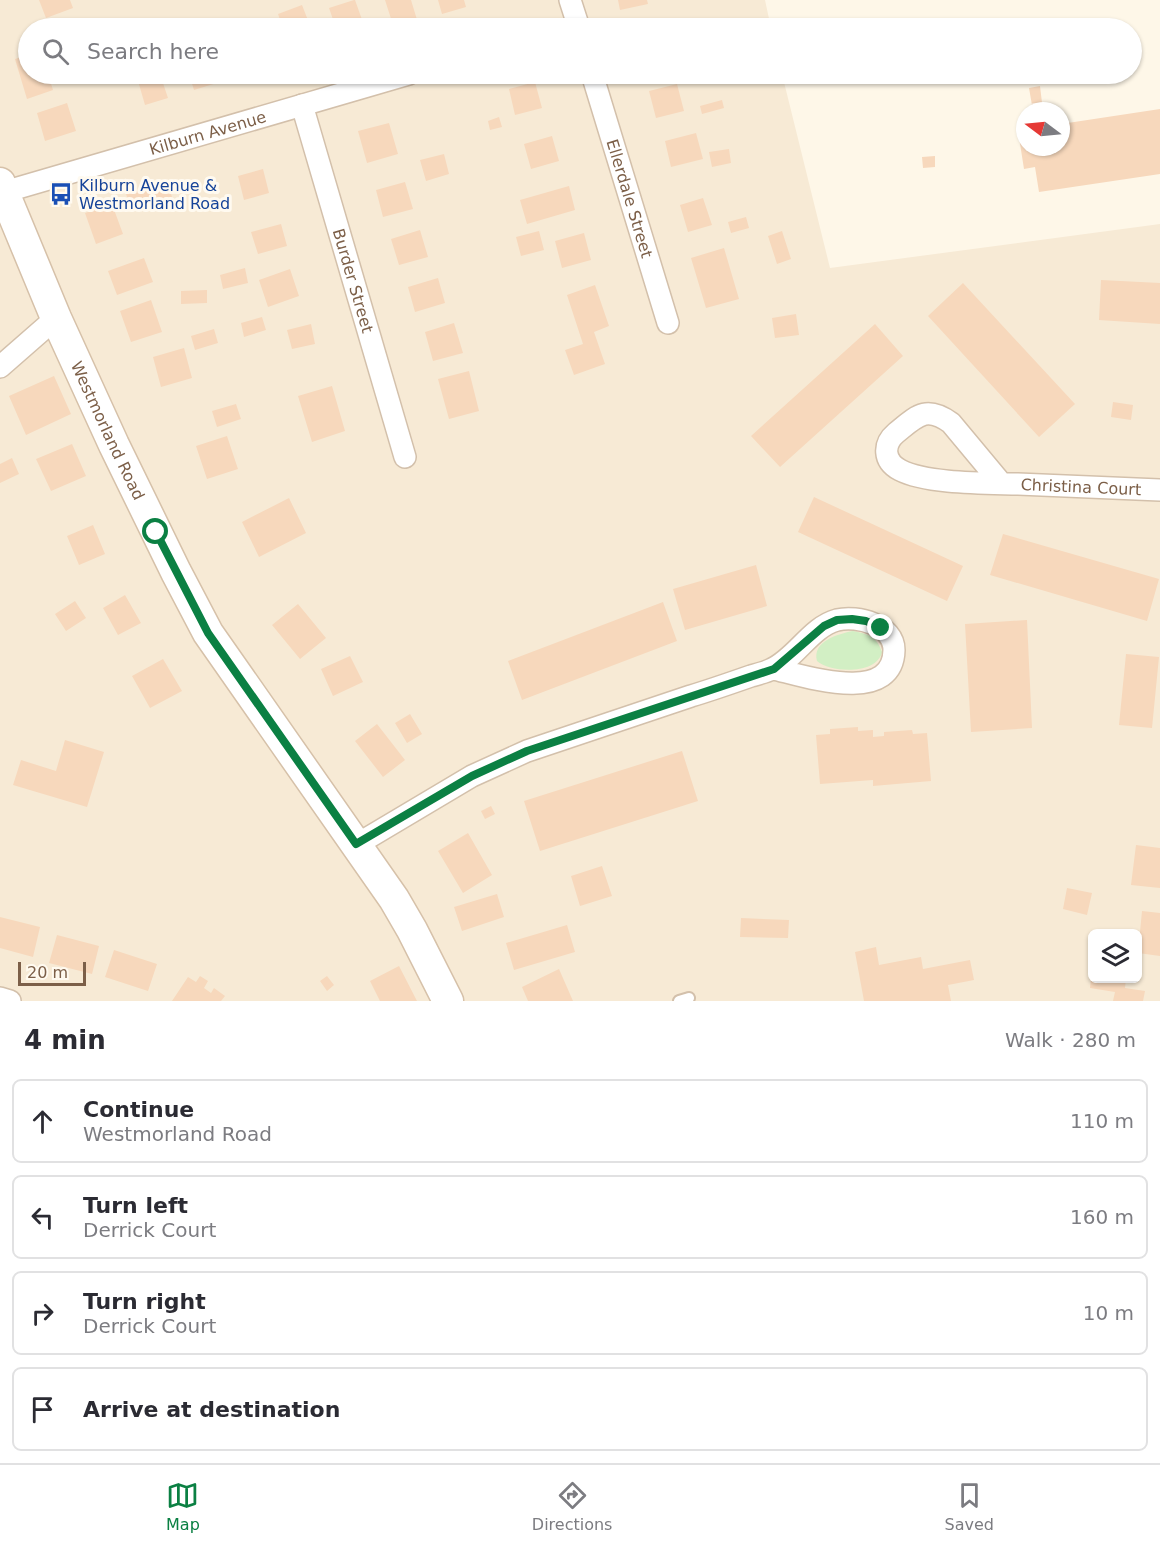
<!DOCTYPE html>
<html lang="en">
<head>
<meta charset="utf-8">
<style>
  :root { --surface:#fff; --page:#f7f7f7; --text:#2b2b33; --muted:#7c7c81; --line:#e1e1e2; --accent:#0b8043 }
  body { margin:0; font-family:"DejaVu Sans",sans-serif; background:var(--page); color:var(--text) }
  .controls { position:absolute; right:18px; bottom:18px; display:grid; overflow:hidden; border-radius:9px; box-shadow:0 2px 4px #0004 }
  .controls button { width:54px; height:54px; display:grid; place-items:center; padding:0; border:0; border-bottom:2px solid var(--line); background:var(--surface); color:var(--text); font:30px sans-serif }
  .compass { position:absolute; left:1016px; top:102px; width:54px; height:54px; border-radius:50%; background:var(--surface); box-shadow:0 2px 4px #0004; rotate:286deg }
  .scale { position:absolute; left:18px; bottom:15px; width:68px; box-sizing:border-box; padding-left:6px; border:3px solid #7c5f48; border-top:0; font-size:16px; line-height:21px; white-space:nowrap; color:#7c5f48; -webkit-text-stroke:4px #fffaf0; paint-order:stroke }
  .stop { position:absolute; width:18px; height:18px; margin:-14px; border:4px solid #0b8043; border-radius:50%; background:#fff }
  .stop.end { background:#0b8043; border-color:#fff; box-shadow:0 2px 6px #0008 }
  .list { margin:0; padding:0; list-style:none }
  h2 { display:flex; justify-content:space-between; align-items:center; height:78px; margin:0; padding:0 24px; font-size:26px }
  h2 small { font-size:20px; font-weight:400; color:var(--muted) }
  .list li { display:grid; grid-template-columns:39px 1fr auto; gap:18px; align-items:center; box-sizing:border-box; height:84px; margin:0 12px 12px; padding:0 12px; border:2px solid var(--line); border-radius:9px }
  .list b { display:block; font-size:22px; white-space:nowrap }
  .list p { margin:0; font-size:20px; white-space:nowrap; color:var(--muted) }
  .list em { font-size:20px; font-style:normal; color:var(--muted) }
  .icon { flex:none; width:33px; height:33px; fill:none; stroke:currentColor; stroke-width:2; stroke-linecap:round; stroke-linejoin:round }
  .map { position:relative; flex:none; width:1160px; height:1001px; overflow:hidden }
  .search { position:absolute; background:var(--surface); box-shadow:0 2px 4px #0004; left:18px; right:18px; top:18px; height:66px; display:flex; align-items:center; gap:15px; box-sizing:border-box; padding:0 21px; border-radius:33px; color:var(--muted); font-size:22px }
  .sheet { height:462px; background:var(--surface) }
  nav { display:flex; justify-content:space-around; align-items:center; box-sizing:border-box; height:84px; border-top:2px solid var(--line); background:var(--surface); font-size:16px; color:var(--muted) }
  nav a { display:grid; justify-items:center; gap:3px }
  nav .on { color:var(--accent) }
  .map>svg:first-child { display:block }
  .residential { fill:#f7ead5; fill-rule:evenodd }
  .green { fill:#d2efc4 }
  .building { fill:#f7d8bc }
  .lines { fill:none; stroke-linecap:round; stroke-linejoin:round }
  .lane-casing { stroke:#d3c0ab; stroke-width:14 }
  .street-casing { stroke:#d3c0ab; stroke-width:24 }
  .secondary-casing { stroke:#d6c1a9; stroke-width:33 }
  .lane { stroke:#fff; stroke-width:10 }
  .street { stroke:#fff; stroke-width:21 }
  .secondary { stroke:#fff; stroke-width:30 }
  .route { stroke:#0b8043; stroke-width:8 }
  .labels { text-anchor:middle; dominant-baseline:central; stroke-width:6; stroke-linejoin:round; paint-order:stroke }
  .street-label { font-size:16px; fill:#7c5f48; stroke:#fffaf0 }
  .transit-label { font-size:16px; fill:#164399; stroke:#fffaf0; text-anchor:start }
</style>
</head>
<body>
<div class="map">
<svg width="1160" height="1001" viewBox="0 0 1160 1001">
  <rect width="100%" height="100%" fill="#fef7e8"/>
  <path class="residential" d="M0,0H765L771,28H28V74H782L830,268L1160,224V1001H0ZM1092,933H1138V978H1092Z"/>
  <path class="green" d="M853,631C867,634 877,636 882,652C877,675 831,673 817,661C812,641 838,634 853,631Z"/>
  <path class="building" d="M39,0H70L73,8L46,18Z
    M354,0H355L365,28H336L329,8Z
    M385,0H411L418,23L403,28H394Z
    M438,0H464L466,7L442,14Z
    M618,0H647L648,4L620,10Z
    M302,5L311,28H283L278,14Z
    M28,55V74H48L53,90L27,99L15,59Z
    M136,74H160L168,98L145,105Z
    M189,74H217L220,82L194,90Z
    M535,82L542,108L515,115L509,89Z
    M677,84L684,111L656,118L649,91Z
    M1040,86L1043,111H1033L1029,88Z
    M722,100L724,108L702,114L700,106Z
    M67,103L76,131L45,141L37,113Z
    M1160,109V174L1039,192L1035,167L1024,169L1018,131L1025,130V147H1061V124Z
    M499,117L502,127L490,130L488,121Z
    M389,123L398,154L367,163L358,131Z
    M696,133L703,159L671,167L665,141Z
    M552,136L559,161L531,169L524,144Z
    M729,149L731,163L712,167L709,152Z
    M444,154L449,174L426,181L420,160Z
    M935,156V167L923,168L922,157Z
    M263,169L269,193L244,200L238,176Z
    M167,181L172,197L132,210L126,194Z
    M405,182L413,209L383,217L376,190Z
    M569,186L575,210L527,224L520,200Z
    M703,198L712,225L688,232L680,205Z
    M112,204L123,234L96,244L85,213Z
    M746,217L749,228L731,233L728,222Z
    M281,224L287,246L258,254L251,232Z
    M420,230L428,257L399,265L391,239Z
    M539,231L544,250L521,256L516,237Z
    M782,231L791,259L777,264L768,236Z
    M584,233L591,260L562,268L555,241Z
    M724,248L739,299L706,308L691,258Z
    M144,258L153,282L117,295L108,271Z
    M245,268L248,283L223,289L220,275Z
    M290,269L299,296L268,307L259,280Z
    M438,278L445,303L415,312L408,287Z
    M1101,280L1160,283V324L1099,320Z
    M963,283L1075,404L1039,437L928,316Z
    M595,285L609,326L594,332L605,364L574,375L565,350L583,344L567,295Z
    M207,290V303L181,304V291Z
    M151,300L162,332L131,342L120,311Z
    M796,314L799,335L775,338L772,318Z
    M262,317L266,330L244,337L241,323Z
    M454,323L463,353L433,361L425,332Z
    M311,324L315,344L292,349L287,330Z
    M875,324L903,356L780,467L751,436Z
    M214,329L218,343L195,350L191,336Z
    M184,348L192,378L161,387L153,357Z
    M469,371L479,411L449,419L438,379Z
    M54,376L71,414L26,435L9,396Z
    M332,386L345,431L312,442L298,396Z
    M1113,402L1133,405L1131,420L1111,417Z
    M236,404L241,419L217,427L212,411Z
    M227,436L238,469L207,479L196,446Z
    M72,444L86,476L51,491L36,459Z
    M12,458L19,474L0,483V464Z
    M814,497L963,566L947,601L798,532Z
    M289,498L306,533L259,557L242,522Z
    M93,525L105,554L79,565L67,536Z
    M1003,534L1159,579L1147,621L990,575Z
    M756,565L767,606L685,630L673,589Z
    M125,595L141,623L118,635L103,608Z
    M75,601L86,618L66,631L55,614Z
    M663,602L677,641L522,700L508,661Z
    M298,604L326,638L300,659L272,625Z
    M1027,620L1032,728L971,732L965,624Z
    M1126,654L1159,657L1152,728L1119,725Z
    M350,656L363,682L333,696L321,669Z
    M163,659L182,691L150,708L132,676Z
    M410,714L422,734L407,743L395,723Z
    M377,724L405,760L383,777L355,741Z
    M858,727V731L873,730V737L884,736V732L912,730L913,734L927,733L931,781L873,786V780L820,784L816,735L830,734V729Z
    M65,740L104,752L87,807L13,785L21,760L56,771Z
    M682,751L698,801L540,851L524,801Z
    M491,806L495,814L485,819L481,811Z
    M468,833L492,875L463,893L438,851Z
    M1136,845L1160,848V888L1131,885Z
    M602,866L612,896L580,906L571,876Z
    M1067,888L1092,893L1087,915L1063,909Z
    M497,894L504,917L462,931L454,907Z
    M1142,911L1160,913V956L1138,953Z
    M0,917L40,927L33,957L0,948Z
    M741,918L789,920L788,938L740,937Z
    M567,925L575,952L514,970L506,943Z
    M57,935L99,946L92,974L49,963Z
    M876,947L879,965L921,957L923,969L970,960L974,980L948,985L951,1001H864L855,952Z
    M114,950L157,964L148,991L105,977Z
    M399,966L417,1001H380L370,981Z
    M559,969L573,1001H528L522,987Z
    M200,976L208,981L204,988L211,993L214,988L225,996L221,1001H172L188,977L196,982Z
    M327,976L334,985L327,991L320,981Z
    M1091,978H1126L1125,988L1145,991L1143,1001H1113L1115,992L1090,988Z"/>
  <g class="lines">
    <g class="lane-casing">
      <path id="lane" d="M679,1001L689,998"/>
    </g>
    <g class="street-casing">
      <g id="street">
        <path d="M570,0L579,28"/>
        <path id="s1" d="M592,74L668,323"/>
        <path id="s2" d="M302,105L405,457"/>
        <path id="s3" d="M4,192L409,74"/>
        <path d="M0,367L56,318"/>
        <path id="s4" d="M1001,483L951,423C926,405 917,416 896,433C883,444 883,461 900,470C927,484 986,483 1018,484C1065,486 1113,488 1160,490"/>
        <path d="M356,845L472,776L527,751C582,733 636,714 691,696C711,690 731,683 751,676C758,674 766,672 772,669C796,658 811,627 837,620C858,615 894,625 894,650C893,706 804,676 774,669"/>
        <path d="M0,998L10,1001"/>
      </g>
    </g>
    <g class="secondary-casing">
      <g id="secondary">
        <path id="s5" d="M0,183L56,318L114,445L176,572L208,633L394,899L412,930L448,1001"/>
      </g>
    </g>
    <use href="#lane" class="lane"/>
    <use href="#street" class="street"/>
    <use href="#secondary" class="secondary"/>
  </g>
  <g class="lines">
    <path class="route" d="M156,532L208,633L356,844L472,776L527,751L774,669L824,626L837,620L852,619L866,621L881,628"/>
  </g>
  <defs>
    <g id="bus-bare" transform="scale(1.8)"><path d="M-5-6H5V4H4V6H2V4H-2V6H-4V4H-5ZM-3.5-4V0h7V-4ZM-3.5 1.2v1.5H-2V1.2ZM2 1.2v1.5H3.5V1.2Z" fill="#1a4fb4" stroke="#fffaf0" stroke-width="2.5" paint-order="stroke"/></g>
  </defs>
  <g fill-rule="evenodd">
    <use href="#bus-bare" x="61" y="194"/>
  </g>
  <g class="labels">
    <g class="street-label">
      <text stroke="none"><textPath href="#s3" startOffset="212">Kilburn Avenue</textPath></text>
      <text stroke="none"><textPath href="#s1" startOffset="130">Ellerdale Street</textPath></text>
      <text stroke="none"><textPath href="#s2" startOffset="183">Burder Street</textPath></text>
      <text stroke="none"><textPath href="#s5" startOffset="270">Westmorland Road</textPath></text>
      <text stroke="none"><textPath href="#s4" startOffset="369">Christina Court</textPath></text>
    </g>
    <g class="transit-label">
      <text x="79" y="185">Kilburn Avenue &amp;<tspan x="79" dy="18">Westmorland Road</tspan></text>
    </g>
  </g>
</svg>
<div class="controls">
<button><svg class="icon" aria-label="layers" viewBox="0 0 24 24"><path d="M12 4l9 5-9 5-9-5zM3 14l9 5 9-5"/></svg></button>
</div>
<svg class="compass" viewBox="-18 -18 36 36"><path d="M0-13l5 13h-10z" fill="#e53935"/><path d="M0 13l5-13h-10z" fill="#7c7c81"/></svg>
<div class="scale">20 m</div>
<div class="stop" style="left:156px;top:532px"></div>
<div class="stop end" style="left:881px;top:628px"></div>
<div class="search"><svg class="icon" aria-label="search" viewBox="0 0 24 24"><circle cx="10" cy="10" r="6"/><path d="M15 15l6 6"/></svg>Search here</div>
</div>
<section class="sheet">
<h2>4 min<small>Walk · 280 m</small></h2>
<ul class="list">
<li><svg class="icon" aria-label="ahead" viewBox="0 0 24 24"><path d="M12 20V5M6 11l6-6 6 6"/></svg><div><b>Continue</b><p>Westmorland Road</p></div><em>110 m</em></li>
<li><svg class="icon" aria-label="left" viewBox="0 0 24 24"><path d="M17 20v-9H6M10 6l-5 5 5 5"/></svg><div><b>Turn left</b><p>Derrick Court</p></div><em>160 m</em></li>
<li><svg class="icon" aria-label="right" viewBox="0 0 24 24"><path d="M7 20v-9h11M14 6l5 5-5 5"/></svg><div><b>Turn right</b><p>Derrick Court</p></div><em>10 m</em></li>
<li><svg class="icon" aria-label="arrive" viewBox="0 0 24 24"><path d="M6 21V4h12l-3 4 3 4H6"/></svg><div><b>Arrive at destination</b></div></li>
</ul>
</section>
<nav>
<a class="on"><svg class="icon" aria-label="map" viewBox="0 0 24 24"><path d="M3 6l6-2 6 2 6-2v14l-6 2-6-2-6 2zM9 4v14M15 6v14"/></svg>Map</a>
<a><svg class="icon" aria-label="directions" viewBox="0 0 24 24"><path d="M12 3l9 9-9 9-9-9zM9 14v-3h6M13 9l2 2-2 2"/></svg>Directions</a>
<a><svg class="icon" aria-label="saved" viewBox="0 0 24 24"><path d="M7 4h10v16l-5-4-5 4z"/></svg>Saved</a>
</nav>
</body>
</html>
